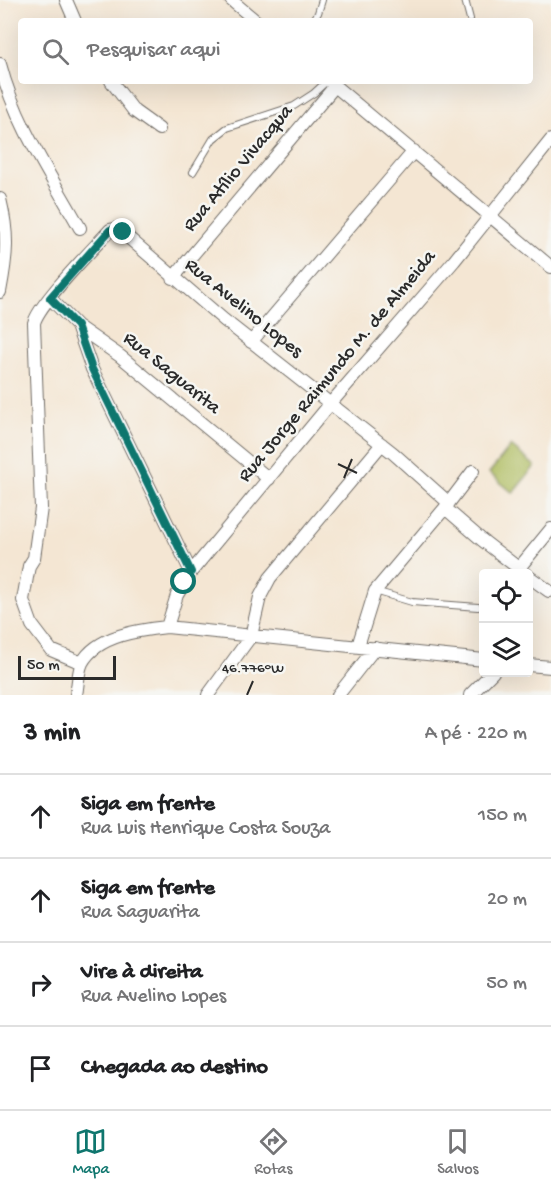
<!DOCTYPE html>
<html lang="pt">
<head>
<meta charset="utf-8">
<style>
  :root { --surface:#fff; --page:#f6f6f6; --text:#202124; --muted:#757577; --line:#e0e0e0; --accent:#0f766e }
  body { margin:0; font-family:"Gochi Hand",sans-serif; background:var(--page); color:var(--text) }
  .controls { position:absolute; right:18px; bottom:18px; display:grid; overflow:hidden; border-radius:6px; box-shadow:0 6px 24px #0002 }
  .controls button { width:54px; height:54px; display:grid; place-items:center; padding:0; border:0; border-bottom:2px solid var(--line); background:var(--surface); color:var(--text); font:30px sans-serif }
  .scale { position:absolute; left:18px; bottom:15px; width:98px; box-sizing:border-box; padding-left:6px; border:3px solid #2b2b2b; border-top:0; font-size:16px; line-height:21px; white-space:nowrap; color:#2b2b2b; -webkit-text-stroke:4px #f6f6f2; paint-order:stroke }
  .stop { position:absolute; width:18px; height:18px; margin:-14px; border:4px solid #0f766e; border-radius:50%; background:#fff }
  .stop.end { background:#0f766e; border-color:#fff; box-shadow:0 2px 6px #0008 }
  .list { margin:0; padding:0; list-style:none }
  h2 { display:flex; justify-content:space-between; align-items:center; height:78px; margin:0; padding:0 24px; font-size:26px }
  h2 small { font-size:20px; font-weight:400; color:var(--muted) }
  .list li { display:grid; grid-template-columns:39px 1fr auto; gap:18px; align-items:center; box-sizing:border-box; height:84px; padding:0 24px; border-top:2px solid var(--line) }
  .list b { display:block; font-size:22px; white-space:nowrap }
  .list p { margin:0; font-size:20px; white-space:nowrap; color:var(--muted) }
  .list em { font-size:20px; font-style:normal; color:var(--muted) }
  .icon { flex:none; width:33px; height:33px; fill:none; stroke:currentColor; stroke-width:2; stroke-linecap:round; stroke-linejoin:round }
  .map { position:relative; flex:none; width:551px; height:695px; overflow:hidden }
  .search { position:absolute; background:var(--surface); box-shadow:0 6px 24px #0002; left:18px; right:18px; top:18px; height:66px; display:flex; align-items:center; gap:15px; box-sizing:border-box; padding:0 21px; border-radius:6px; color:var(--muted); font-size:22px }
  .sheet { height:414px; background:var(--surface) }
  nav { display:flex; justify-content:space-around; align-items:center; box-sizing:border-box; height:84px; border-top:2px solid var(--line); background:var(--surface); font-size:16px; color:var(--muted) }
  nav a { display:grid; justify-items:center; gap:3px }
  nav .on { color:var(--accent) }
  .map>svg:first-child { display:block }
  .green { fill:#adbb5d; stroke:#6c7344; stroke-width:1.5 }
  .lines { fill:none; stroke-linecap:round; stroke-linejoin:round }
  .service-casing { stroke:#716c66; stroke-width:8 }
  .minor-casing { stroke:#716c66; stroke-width:14 }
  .service { stroke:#fff; stroke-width:6 }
  .minor { stroke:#fff; stroke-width:12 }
  .route { stroke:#0f766e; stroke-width:8 }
  .ticks { fill:none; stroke:#2b2b2b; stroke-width:2 }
  .labels { text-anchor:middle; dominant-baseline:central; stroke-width:5; stroke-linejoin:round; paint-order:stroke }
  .street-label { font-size:20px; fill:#2b2b2b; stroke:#f6f6f2 }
  .ticks-label { font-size:15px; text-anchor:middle; fill:#2b2b2b; stroke:#f6f6f2; stroke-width:5; stroke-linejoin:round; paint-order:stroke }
</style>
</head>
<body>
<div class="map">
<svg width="551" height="695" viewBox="0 0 551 695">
  <rect width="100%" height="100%" fill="#f6f6f2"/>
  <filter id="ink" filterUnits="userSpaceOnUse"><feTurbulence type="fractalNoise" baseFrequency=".0167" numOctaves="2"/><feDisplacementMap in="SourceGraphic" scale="12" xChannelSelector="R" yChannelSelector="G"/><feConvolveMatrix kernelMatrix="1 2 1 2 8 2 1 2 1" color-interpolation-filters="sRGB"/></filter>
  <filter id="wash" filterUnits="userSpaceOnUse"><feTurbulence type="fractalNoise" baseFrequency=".008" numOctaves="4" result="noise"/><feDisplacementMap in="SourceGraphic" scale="24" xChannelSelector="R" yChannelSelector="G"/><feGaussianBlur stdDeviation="1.35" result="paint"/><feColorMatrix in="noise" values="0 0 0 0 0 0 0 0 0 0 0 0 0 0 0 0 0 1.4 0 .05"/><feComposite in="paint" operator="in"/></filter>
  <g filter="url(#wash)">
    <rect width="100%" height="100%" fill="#f4e6d3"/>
    <path class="green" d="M511,446L535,466L513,493L489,473Z"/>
  </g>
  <g filter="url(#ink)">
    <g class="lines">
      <g class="service-casing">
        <path id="service" d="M465,0L470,19
          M313,21L318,13L322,0
          M193,172L213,139L227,128L294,106L314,93L327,81
          M375,591L412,602L478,607"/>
      </g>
      <g class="minor-casing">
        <path id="minor" d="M66,0L75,21
          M231,0L256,21
          M0,64C15,123 51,176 80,228
          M111,81L134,111L159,129
          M329,81L551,267
          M0,199C9,236 7,255 0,292
          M173,278L335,86
          M50,298L77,326L120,356L269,479
          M77,326L92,369L191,572
          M251,342L414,151
          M445,508L482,540L526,574
          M519,568L551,529
          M528,576L549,591
          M167,627L177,595L191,572L331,403L454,261L551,140
          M358,646L375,591L445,508L473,471
          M82,663L51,650L32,625L23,600L29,566L34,558L41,508L34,323C39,303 93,249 110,230L116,229L123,233L224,320L393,453L449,503
          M528,665L551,667
          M76,695C78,685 78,671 82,663C97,635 140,630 167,627L484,660
          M208,695L251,636L260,597L270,578L382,444
          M338,695L375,648
          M470,695L493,672"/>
      </g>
      <use href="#service" class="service"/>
      <use href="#minor" class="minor"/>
    </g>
  </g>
  <g class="lines" filter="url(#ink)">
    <path class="route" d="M123,232L116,229L110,230L50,298L77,326L92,369L191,572L184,582"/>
  </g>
  <path class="ticks" d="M338,464L357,473M344,478L352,459M247,695L253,681"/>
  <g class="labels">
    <g class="street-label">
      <text transform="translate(239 169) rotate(-50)">Rua Atílio Vivacqua</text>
      <text transform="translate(243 309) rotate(39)">Rua Avelino Lopes</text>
      <text transform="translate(338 367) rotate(-50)">Rua Jorge Raimundo M. de Almeida</text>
      <text transform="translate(171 374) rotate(39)">Rua Saguarita</text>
    </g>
  </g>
  <g class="ticks-label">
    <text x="253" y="672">46.776°W</text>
  </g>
</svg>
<div class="controls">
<button><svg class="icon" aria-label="locate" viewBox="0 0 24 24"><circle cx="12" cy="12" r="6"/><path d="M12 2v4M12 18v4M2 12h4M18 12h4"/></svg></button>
<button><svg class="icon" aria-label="layers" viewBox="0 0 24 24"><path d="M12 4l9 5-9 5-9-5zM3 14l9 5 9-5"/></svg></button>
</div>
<div class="scale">50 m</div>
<div class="stop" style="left:184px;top:582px"></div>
<div class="stop end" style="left:123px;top:232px"></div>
<div class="search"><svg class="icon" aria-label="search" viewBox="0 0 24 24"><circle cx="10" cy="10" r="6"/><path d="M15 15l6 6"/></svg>Pesquisar aqui</div>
</div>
<section class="sheet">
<h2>3 min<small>A pé · 220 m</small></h2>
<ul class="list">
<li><svg class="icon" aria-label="ahead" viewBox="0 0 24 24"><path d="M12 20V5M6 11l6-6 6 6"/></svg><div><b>Siga em frente</b><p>Rua Luis Henrique Costa Souza</p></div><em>150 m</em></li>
<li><svg class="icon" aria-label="ahead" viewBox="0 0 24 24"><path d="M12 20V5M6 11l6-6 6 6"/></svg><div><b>Siga em frente</b><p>Rua Saguarita</p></div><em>20 m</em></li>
<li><svg class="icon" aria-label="right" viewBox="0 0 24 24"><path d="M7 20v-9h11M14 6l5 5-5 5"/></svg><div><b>Vire à direita</b><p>Rua Avelino Lopes</p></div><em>50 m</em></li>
<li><svg class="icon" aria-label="arrive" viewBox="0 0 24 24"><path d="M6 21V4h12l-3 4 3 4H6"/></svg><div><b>Chegada ao destino</b></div></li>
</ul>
</section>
<nav>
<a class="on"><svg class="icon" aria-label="map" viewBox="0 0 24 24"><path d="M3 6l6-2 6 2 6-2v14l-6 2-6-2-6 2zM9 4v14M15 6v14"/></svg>Mapa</a>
<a><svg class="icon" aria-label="directions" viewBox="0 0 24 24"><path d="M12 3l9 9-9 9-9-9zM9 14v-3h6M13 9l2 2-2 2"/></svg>Rotas</a>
<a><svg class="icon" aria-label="saved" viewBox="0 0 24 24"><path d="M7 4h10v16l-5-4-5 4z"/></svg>Salvos</a>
</nav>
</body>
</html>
